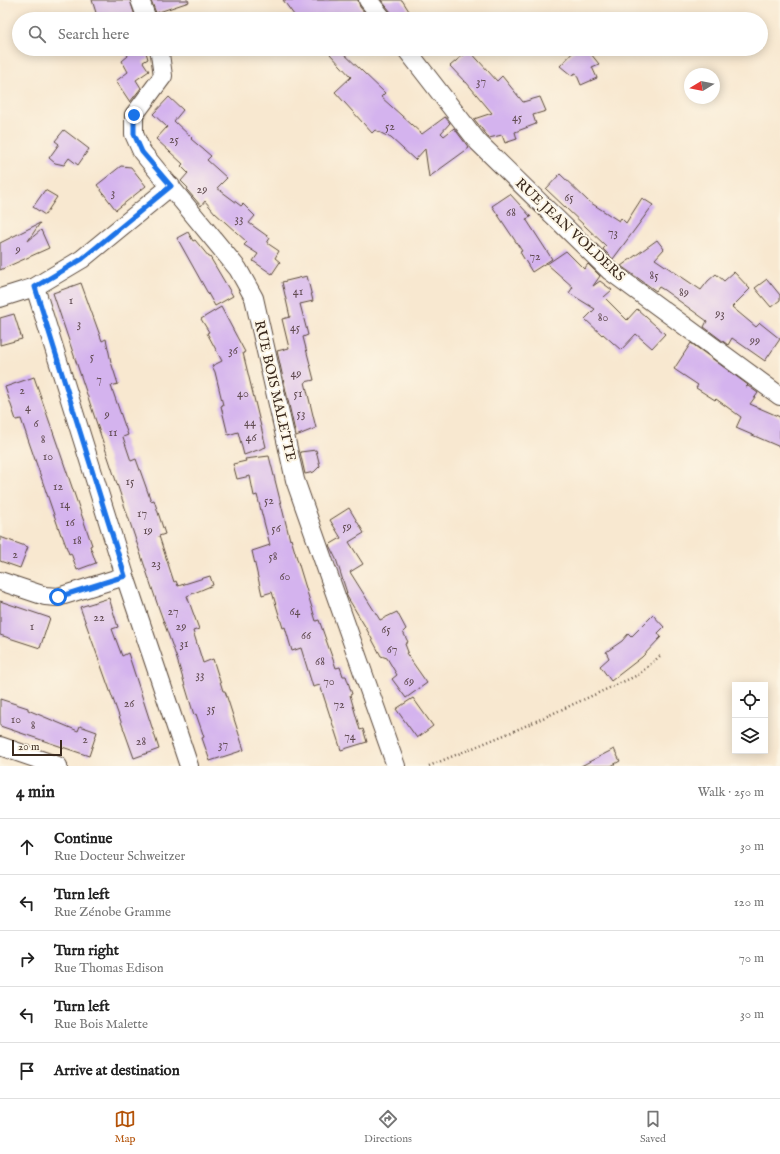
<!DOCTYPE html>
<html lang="en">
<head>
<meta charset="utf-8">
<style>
  :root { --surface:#fff; --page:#f6f6f6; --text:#222; --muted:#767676; --line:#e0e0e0; --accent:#b45309 }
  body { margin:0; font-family:"IM FELL English",serif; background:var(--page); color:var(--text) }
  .controls { position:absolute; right:12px; bottom:12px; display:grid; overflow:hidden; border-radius:0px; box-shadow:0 2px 10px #0003 }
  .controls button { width:36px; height:36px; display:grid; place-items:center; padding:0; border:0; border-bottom:1px solid var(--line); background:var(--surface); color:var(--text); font:20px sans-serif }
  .compass { position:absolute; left:684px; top:68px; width:36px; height:36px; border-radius:50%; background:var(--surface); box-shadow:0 2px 10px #0003; rotate:260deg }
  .scale { position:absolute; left:12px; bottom:10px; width:50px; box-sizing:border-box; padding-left:4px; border:2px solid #3b2a1e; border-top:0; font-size:11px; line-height:14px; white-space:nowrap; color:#3b2a1e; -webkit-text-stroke:3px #fcf5e5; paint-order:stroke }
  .stop { position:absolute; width:12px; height:12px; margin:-9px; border:3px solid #1a73e8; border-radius:50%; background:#fff }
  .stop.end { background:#1a73e8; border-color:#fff; box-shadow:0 1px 4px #0008 }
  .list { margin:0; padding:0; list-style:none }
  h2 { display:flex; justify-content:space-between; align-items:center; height:52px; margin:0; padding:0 16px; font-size:17px }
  h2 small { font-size:13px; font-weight:400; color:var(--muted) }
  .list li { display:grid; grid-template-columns:26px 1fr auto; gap:12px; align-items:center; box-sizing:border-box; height:56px; padding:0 16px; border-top:1px solid var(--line) }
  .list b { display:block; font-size:15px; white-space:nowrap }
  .list p { margin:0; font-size:13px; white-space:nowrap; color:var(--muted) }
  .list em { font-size:13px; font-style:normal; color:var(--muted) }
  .icon { flex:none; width:22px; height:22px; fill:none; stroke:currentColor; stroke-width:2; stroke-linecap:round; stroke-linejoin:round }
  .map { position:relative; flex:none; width:780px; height:766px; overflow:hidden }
  .search { position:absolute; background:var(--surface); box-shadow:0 2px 10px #0003; left:12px; right:12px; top:12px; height:44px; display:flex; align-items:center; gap:10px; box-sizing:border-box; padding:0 14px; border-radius:22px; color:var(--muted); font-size:15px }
  .sheet { height:332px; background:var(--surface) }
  nav { display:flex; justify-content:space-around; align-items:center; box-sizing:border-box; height:56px; border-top:1px solid var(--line); background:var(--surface); font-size:11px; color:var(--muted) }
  nav a { display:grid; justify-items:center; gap:2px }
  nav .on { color:var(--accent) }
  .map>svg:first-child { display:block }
  .building { fill:#d4b3ee }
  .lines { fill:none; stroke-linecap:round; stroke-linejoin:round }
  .street-casing { stroke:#574639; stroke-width:20 }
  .path { stroke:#574639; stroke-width:2.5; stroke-dasharray:1 3; stroke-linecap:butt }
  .street { stroke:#fff; stroke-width:18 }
  .route { stroke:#1a73e8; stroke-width:5 }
  .labels { text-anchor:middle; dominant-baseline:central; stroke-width:4; stroke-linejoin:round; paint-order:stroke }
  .number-label { font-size:12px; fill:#614c52 }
  .street-label { font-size:14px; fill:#3b2a1e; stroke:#fcf5e5 }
</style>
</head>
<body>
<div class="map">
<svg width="780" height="766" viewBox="0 0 780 766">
  <rect width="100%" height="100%" fill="#fcf5e5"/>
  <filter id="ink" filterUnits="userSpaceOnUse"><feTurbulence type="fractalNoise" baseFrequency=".025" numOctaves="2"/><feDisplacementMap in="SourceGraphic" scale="8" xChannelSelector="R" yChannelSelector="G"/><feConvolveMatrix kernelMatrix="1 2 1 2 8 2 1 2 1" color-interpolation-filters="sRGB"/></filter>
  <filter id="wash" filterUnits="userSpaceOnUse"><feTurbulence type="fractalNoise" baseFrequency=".012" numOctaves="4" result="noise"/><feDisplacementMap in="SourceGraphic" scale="16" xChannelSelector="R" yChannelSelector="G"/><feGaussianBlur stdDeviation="0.9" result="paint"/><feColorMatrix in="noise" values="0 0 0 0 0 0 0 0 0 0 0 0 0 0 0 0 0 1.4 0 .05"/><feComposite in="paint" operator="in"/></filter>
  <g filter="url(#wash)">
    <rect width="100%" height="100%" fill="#f8e8d0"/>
    <g id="blocks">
      <path class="building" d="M92,0H130L136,19H98Z
        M151,0H188L189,2L156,13Z
        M283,0H358L360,7L370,19H297Z
        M381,0H402L414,19H393L391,12Z
        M125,49H145L148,59L143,62L149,71L136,80L141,88L130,102L116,81L128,72L122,61L128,56Z
        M335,49H339L385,93L381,97L422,134L445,117L450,123L441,133L444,136L454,128L469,148L429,177L425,149L415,160L391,138L375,130L372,133L335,92L351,77L330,54Z
        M576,49H587L599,64L592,67L597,78L581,85L576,73L571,75L560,66Z
        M469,50L497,81L502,76L523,102L540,97L546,111L533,115L536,124L515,132L517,139L505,143L502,135L489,138L474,119L492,113L466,82H465L450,66Z
        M169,97L183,110L174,121L192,138L191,139L211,156L207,160L227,178L217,188L241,206L243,204L255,216L249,223L270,238L267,243L279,251L275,258L280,262L272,274L253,261L258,254L244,245L247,242L215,213L205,201L201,206L187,190L188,188L181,181L188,173L181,166L183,164L156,139L167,127L153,114Z
        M64,130L89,149L78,165L69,158L64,165L55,163L49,158L59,144L55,141Z
        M121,166L131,167L146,186L116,210L97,185Z
        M560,174L588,201L619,221L621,218L626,223L642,198L653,205L613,259L603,249L606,246L546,189Z
        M45,190L57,197L45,215L33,207Z
        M510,194L531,217L526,219L552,259L532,272L520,252L522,251L492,206Z
        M40,223L28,241L41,230L49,248L0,270V243Z
        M188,232L193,241L195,240L209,257H210L233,296L215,306L177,238Z
        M657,240L664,249L655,259L701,290L708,281L716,274L724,281L734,272L750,289L732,307L756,327L760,323L780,339L765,361L732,338L728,345L704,327L707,321L664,290L659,287L656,291L621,266Z
        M566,251L584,269L588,264L600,276L593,286L600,281L612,290L604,297L627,320L637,309L665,334L652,348L636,334L621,350L603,334L602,335L585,319L595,309L569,293L573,287L547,264Z
        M307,276L313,301L300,304L308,335L303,337L314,380L305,382L316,428L296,436L277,351L289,348L282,319L290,317L282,282Z
        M767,279L780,295V300L771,307L755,288Z
        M81,283L102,341L106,339L111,362L118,384L111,386L128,435L123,437L131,461L136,459L151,501L154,500L165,534L159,536L174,582L176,581L178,586L210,576L213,585L187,596L199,629L193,631L203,663L213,659L223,691H225L244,750L210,761L202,738L204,737L196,714L194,715L176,656L158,606L53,293Z
        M221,307L245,352L243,353L266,447L244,455L238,432L228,435L221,406L223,405L215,372L212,366L222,361L207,333L209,332L201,319Z
        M14,314L22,339L0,345V318Z
        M691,343L748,385L746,387L748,386L758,393L750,404L780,417V447L736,428L741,417L716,399L715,400L696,388L698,385L674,369Z
        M34,377L92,545L90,546L96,563L77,570L71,553L69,554L62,535H61L21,419L16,420L5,387Z
        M316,450L320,466L314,472L305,474L300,452Z
        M269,456L290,540L291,539L316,621L319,620L336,668L340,667L343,676H346L352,694L350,695L360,730L363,729L367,742L341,750L320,685L313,687L301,648L292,651L285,627L283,628L272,592L262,595L252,551L270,545L257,495L254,496L250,476L237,479L233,464L246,461L245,459Z
        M349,508L364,533L349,542L363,564L350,572L380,620L397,612L406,629L403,632L408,642L405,644L408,652L406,653L427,683L406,698L392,679L397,675L387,658L381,656L366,628L348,598L346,594L347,593L336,559L329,545L341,538L330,520Z
        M0,537L28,547L20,568L0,561Z
        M109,598L118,627L112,629L122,656L128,653L159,749L134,758L80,607Z
        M0,601L50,618L40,648L0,635Z
        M653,615L664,627L658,633L661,637L642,657L611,681L600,666L609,658L606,652L622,641L628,634L631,637Z
        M413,698L433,726L417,738L396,709Z
        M0,699L28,708V710L78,731L80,726L97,732L89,756L0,726Z
        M614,749L620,761L611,766H581Z"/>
    </g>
  </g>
  <g filter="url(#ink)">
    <use href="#blocks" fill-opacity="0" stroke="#574639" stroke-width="1"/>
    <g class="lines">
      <g class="street-casing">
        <path id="street" d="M140,0L147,19
          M368,0L383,19
          M159,49L160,54L163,76L134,115V134L142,152L238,269L254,298L295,480L396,766
          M406,49L478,142L610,271L780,396
          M35,287L125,576L189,766
          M0,298L35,287L82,259L171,186
          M0,581L45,596L58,597L125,576
          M0,746L58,766"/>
      </g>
      <path class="path" d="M429,766L514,731L638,675L661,655"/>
      <use href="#street" class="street"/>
    </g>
  </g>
  <g class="lines" filter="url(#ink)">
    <path class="route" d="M58,597L125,576L35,287L82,259L171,186L142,152L134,134V115"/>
  </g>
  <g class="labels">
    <g class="number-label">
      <text x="481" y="81">37</text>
      <text x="517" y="117">45</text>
      <text x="390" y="126">52</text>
      <text x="174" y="139">25</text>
      <text x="202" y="189">29</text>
      <text x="113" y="192">3</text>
      <text x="569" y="197">65</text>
      <text x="511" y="212">68</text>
      <text x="239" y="218">33</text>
      <text x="613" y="232">73</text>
      <text x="18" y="249">9</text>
      <text x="535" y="256">72</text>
      <text x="654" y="275">85</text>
      <text x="298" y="291">41</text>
      <text x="684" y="292">89</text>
      <text x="71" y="300">1</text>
      <text x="720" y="313">93</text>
      <text x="603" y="317">80</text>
      <text x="79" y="323">3</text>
      <text x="295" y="327">45</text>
      <text x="755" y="340">99</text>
      <text x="233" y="350">36</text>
      <text x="92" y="356">5</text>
      <text x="296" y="373">49</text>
      <text x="99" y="379">7</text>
      <text x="22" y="390">2</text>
      <text x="243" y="393">40</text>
      <text x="298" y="393">51</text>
      <text x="28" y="407">4</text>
      <text x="301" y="413">53</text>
      <text x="107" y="414">9</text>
      <text x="250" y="422">44</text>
      <text x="36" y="423">6</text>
      <text x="113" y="432">11</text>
      <text x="251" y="437">46</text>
      <text x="43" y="439">8</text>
      <text x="48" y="456">10</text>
      <text x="130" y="481">15</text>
      <text x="58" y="486">12</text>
      <text x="269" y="500">52</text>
      <text x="65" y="504">14</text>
      <text x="142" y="513">17</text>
      <text x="70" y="522">16</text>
      <text x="347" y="526">59</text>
      <text x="276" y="528">56</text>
      <text x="148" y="530">19</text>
      <text x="77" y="540">18</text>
      <text x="15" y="554">2</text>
      <text x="273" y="556">58</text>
      <text x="156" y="563">23</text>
      <text x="285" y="576">60</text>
      <text x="173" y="611">27</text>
      <text x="295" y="611">64</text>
      <text x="99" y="617">22</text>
      <text x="32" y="626">1</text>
      <text x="181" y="626">29</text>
      <text x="386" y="629">65</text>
      <text x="306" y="635">66</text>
      <text x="184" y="643">31</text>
      <text x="392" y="649">67</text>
      <text x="320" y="661">68</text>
      <text x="200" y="674">33</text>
      <text x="329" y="681">70</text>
      <text x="409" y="681">69</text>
      <text x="129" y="703">26</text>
      <text x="339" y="704">72</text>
      <text x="211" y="708">35</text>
      <text x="16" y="719">10</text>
      <text x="33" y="725">8</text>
      <text x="350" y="736">74</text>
      <text x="85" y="739">2</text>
      <text x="141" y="741">28</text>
      <text x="223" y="744">37</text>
    </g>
    <g class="street-label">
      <text transform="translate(570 230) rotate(43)">RUE JEAN VOLDERS</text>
      <text transform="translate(275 391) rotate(77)">RUE BOIS MALETTE</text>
    </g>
  </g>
</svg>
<div class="controls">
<button><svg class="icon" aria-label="locate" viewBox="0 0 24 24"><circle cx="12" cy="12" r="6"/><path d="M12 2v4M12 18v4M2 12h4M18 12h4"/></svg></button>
<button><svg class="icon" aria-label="layers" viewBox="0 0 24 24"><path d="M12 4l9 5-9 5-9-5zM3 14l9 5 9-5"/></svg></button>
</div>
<svg class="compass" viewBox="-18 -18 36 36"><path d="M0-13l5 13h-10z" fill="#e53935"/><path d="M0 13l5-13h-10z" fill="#767676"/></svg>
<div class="scale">20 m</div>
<div class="stop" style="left:58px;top:597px"></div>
<div class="stop end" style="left:134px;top:115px"></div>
<div class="search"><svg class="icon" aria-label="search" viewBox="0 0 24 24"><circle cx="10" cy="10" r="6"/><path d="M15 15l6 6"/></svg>Search here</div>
</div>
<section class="sheet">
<h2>4 min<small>Walk · 250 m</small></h2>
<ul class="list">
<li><svg class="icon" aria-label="ahead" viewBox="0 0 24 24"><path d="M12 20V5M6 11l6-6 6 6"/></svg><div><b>Continue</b><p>Rue Docteur Schweitzer</p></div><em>30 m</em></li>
<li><svg class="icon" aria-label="left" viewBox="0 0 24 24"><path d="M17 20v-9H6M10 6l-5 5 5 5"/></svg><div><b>Turn left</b><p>Rue Zénobe Gramme</p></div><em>120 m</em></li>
<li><svg class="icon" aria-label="right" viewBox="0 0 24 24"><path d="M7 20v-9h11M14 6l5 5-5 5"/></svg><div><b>Turn right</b><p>Rue Thomas Edison</p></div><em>70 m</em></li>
<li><svg class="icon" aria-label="left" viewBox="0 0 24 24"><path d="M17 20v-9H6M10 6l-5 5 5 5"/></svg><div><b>Turn left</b><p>Rue Bois Malette</p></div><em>30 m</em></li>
<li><svg class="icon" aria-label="arrive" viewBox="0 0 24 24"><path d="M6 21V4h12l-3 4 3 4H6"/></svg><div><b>Arrive at destination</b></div></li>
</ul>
</section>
<nav>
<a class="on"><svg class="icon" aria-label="map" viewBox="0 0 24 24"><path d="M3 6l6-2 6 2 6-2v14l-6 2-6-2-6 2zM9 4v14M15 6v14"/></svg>Map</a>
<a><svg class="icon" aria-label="directions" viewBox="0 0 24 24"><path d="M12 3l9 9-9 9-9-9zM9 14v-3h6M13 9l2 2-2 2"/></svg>Directions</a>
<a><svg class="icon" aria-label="saved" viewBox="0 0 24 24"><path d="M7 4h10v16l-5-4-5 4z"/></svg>Saved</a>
</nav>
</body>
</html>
